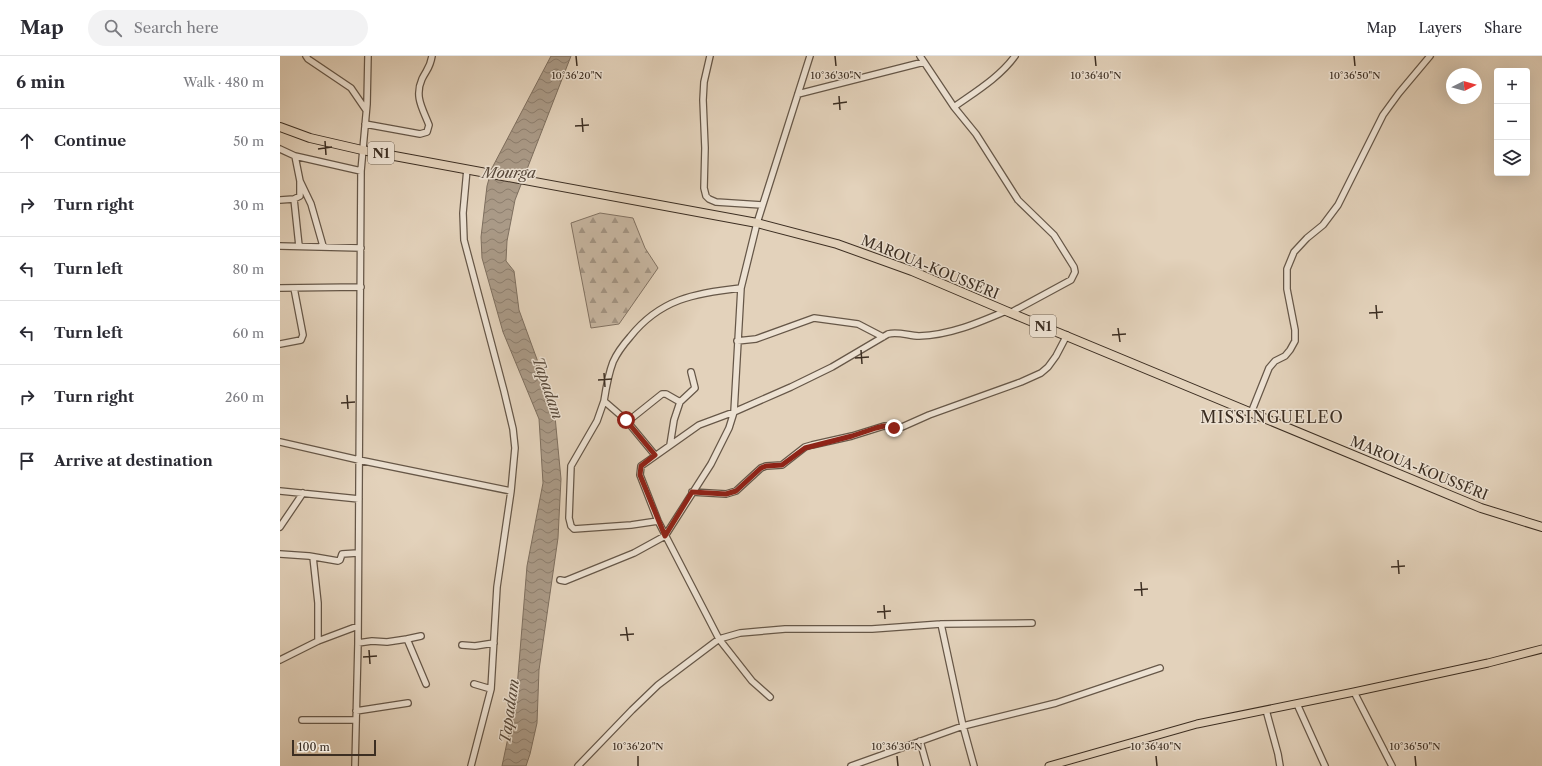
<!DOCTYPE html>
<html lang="en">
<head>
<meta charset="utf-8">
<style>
  :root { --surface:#fff; --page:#f2f2f3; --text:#2b2b33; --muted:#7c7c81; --line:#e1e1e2 }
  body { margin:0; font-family:"Libre Caslon Text",serif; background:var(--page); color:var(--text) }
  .controls { position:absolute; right:12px; top:12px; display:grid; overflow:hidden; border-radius:4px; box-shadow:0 4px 16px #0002 }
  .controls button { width:36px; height:36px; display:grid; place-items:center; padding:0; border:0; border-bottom:1px solid var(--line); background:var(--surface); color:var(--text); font:20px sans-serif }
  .compass { position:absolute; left:1166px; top:12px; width:36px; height:36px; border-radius:50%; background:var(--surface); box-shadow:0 4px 16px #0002; rotate:85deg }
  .scale { position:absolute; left:12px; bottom:10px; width:84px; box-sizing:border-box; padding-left:4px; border:2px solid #3c2e22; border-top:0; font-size:11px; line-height:14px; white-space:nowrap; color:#3c2e22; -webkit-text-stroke:3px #ede2d3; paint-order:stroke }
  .stop { position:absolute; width:12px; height:12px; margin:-9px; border:3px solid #8f2418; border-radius:50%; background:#fff }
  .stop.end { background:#8f2418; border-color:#fff; box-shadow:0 1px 4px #0008 }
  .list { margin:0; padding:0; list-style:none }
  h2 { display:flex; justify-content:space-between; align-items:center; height:52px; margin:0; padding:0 16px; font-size:17px }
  h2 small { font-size:13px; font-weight:400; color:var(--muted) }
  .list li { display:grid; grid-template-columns:26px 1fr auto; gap:12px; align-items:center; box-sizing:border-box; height:64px; padding:0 16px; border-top:1px solid var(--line) }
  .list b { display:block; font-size:15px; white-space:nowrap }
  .list em { font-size:13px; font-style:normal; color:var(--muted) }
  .icon { flex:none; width:22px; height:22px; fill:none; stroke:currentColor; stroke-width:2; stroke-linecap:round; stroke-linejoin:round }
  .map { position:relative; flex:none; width:1262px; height:710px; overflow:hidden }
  header { display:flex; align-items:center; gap:24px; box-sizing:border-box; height:56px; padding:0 20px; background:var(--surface); border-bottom:1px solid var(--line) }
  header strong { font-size:19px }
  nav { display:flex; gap:22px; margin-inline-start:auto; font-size:14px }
  .search { width:280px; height:36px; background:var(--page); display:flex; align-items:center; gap:10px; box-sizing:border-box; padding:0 14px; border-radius:22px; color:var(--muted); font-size:15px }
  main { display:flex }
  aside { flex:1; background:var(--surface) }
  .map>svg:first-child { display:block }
  .forest { fill:url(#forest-firs); stroke:#827262 }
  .water { fill:url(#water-waves); stroke:#7e6f5f }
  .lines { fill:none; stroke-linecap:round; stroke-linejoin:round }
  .minor-casing { stroke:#665748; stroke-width:8 }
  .major-casing { stroke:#3c2e22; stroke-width:9 }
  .highway-casing { stroke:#3c2e22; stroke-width:10 }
  .minor { stroke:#ede2d3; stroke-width:5.5 }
  .major { stroke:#e3d2bb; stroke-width:7 }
  .highway { stroke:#e3d2bb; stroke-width:8 }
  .route { stroke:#8f2418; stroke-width:5 }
  .ticks { fill:none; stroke:#3c2e22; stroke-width:1.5 }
  .labels { text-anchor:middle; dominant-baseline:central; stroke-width:3; stroke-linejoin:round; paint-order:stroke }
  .shield { fill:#ede2d3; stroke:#716457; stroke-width:1 }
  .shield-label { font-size:13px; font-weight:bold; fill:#3c2e22 }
  .street-label { font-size:14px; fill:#3c2e22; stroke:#ede2d3 }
  .water-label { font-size:15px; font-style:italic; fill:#58493b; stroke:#ede2d3 }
  .quarter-label { font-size:16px; letter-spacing:1px; fill:#3c2e22; stroke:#ede2d3 }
  .ticks-label { font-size:10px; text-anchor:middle; fill:#3c2e22; stroke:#ede2d3; stroke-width:3; stroke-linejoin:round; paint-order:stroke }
</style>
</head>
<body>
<header>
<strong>Map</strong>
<div class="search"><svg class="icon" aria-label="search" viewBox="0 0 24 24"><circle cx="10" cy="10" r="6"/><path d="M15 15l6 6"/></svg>Search here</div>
<nav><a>Map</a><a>Layers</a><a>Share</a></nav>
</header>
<main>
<aside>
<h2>6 min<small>Walk · 480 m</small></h2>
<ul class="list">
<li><svg class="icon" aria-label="ahead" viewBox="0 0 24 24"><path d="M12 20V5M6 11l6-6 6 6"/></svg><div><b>Continue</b></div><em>50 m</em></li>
<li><svg class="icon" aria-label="right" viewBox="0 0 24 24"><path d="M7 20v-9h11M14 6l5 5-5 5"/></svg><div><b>Turn right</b></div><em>30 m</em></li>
<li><svg class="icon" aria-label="left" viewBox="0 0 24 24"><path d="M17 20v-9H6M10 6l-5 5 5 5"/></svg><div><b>Turn left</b></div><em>80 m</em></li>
<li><svg class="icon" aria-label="left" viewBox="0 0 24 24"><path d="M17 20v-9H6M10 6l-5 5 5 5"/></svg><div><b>Turn left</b></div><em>60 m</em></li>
<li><svg class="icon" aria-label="right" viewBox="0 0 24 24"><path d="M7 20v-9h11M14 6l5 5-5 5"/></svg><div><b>Turn right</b></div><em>260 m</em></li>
<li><svg class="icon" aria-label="arrive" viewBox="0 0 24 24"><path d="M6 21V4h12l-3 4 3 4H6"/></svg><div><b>Arrive at destination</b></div></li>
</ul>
</aside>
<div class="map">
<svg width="1262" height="710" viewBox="0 0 1262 710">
  <defs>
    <pattern id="forest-firs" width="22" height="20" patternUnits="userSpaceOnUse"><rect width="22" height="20" fill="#c7b6a1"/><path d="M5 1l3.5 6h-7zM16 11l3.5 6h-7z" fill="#a39483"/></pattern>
    <pattern id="water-waves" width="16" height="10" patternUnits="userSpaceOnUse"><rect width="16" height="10" fill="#aa9a87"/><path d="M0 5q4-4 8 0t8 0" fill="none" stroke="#8c7e6e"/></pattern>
  </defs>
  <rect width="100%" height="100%" fill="#e3d2bb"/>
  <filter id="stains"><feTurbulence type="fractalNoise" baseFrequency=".005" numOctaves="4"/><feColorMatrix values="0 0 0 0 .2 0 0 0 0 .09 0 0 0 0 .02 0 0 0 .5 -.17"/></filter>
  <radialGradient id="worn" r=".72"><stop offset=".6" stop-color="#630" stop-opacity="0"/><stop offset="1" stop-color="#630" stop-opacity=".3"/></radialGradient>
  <path class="forest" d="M320,157L353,162L365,192L378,212L339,268L311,272L291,167Z"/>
  <path class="water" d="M271,0H291L235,144L227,185L226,205L234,215L239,254L274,350L281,423L278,482L259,614L257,667L250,698L246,710H222L236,644L247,510L263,427L259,363L223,276L202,202L201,181L207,130L212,112Z"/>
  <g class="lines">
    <g class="minor-casing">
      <path id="minor" d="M26,0L28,3L71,32L86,54
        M430,0L424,26L423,44L425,92L424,132L426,140L429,143L436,146L482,149
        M640,0L674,51L696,78L738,144L774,179L794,211L795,216L791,224L730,257
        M518,38L644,6
        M674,51C695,36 720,21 735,0
        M85,68L140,78L147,76L149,69C143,53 134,41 142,23C147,13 150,12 152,0
        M0,93L15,100L81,115
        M187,113L183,157L184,184L224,335L233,373L235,392L231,435L217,531L211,633L191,710
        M20,125L31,148L43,190
        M14,143L19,190
        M0,144L14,143L20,140V125L15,100
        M0,190L81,192
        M0,232L81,231
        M457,285L476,283L534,262L578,268L603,281
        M0,288L21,284L23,279L14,232
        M324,345C326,332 328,319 333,306C337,297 343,289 350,281C380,243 415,237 461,232
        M971,357L989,312L995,305L1005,300L1010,294L1015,285V274L1007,233V213L1014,196L1027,182L1043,169L1058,149L1103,59L1119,37L1150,0
        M347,366L382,338H386L400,346
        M0,386L79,404L231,435
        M390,389L394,364L400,346L415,332L411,316
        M375,399L346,364L324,345L317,365L291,410L289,462L291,470L294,473L351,469L378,465
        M0,435L79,443
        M412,436L446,438L456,435L481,412L486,410L502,409L525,391L532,389L572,380L604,370L614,371H622L649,359L741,326L761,317L768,311L776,300L787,279
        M0,471L23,437
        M0,498L29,500L58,505L60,504L62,498L78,497
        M33,501L38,547V585
        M280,524L285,525L354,497L385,480L431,408L449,372L454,356L461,232L477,167L530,0
        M661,568L683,670L694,710
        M127,583L141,580
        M78,587L92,585L107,586L127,583L146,628
        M182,589L195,590L214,587
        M0,604L38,585L78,570
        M194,628L211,633
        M1074,636L1112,710
        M490,641L472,625L439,583L378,465L360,419L361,410L419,369L454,356L511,331L552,311L608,278C618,275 629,280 639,280C670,279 698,267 726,255
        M1017,648L1045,710
        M986,654L998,698L1000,710
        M76,655L128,647
        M22,664H76
        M640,685L647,710
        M75,710L78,587L81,115L87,48L88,0
        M298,710L352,654L378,629L439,583L460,577L505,573H592L661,568L752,567
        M571,710L683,670L776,647L880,612"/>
    </g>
    <g class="major-casing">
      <path id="major" d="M769,710L917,668L1074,636L1208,607L1262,593"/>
    </g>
    <g class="highway-casing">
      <path id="highway" d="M0,71L30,82L82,94L477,167L557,188L632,215L726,255L1201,452L1262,471"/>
    </g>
    <use href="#minor" class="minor"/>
    <use href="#major" class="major"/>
    <use href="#highway" class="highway"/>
  </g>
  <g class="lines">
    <path class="route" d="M346,364L375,399L361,410L360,419L385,480L412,436L446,438L456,435L481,412L486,410L502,409L525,392L572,380L596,372L604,370L614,372"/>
  </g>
  <path class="ticks" d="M296,0L297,10M555,0L556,10M815,0L816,10M1074,0L1075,10M559,40L560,54M553,48L567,46M302,62L303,76M295,70L309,69M45,85L46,99M38,93L52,91M1096,249L1097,263M1089,257L1103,256M838,272L840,286M832,279L846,278M581,294L582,308M575,302L589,301M324,317L325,331M318,324L332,323M67,339L68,353M61,347L75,346M1118,504L1119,518M1111,511L1125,510M861,526L862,540M854,534L868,533M604,549L605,563M597,556L611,555M346,571L348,585M340,579L354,578M89,594L90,608M83,601L97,600M358,700V710M617,700L618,710M876,700L877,710M1135,700L1136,710"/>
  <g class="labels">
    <g class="shield">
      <rect x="88" y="86" width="26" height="22" rx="3"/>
      <rect x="750" y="259" width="26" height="22" rx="3"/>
    </g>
    <g class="shield-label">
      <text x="101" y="97">N1</text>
      <text x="763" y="270">N1</text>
    </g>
    <g class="street-label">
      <text transform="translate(650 211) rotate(22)">MAROUA-KOUSSÉRI</text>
      <text transform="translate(1139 412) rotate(22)">MAROUA-KOUSSÉRI</text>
    </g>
    <g class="water-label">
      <text x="229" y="116">Mourga</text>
      <text transform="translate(268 332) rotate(71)">Tapadam</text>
      <text transform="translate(229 655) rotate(-82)">Tapadam</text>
    </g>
    <g class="quarter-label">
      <text x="992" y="361">MISSINGUELEO</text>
    </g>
  </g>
  <g class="ticks-label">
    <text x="297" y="23">10°36'20"N</text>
    <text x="556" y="23">10°36'30"N</text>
    <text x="816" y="23">10°36'40"N</text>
    <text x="1075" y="23">10°36'50"N</text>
    <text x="358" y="694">10°36'20"N</text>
    <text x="617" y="694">10°36'30"N</text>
    <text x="876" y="694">10°36'40"N</text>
    <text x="1135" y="694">10°36'50"N</text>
  </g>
  <rect width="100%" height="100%" filter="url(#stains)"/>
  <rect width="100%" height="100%" fill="url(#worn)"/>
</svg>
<div class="controls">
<button>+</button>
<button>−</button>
<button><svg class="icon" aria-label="layers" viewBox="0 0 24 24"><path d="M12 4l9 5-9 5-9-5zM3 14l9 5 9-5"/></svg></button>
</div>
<svg class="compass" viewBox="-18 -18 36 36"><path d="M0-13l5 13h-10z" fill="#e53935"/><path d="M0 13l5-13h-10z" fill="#7c7c81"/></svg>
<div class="scale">100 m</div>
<div class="stop" style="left:346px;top:364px"></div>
<div class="stop end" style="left:614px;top:372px"></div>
</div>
</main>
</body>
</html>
